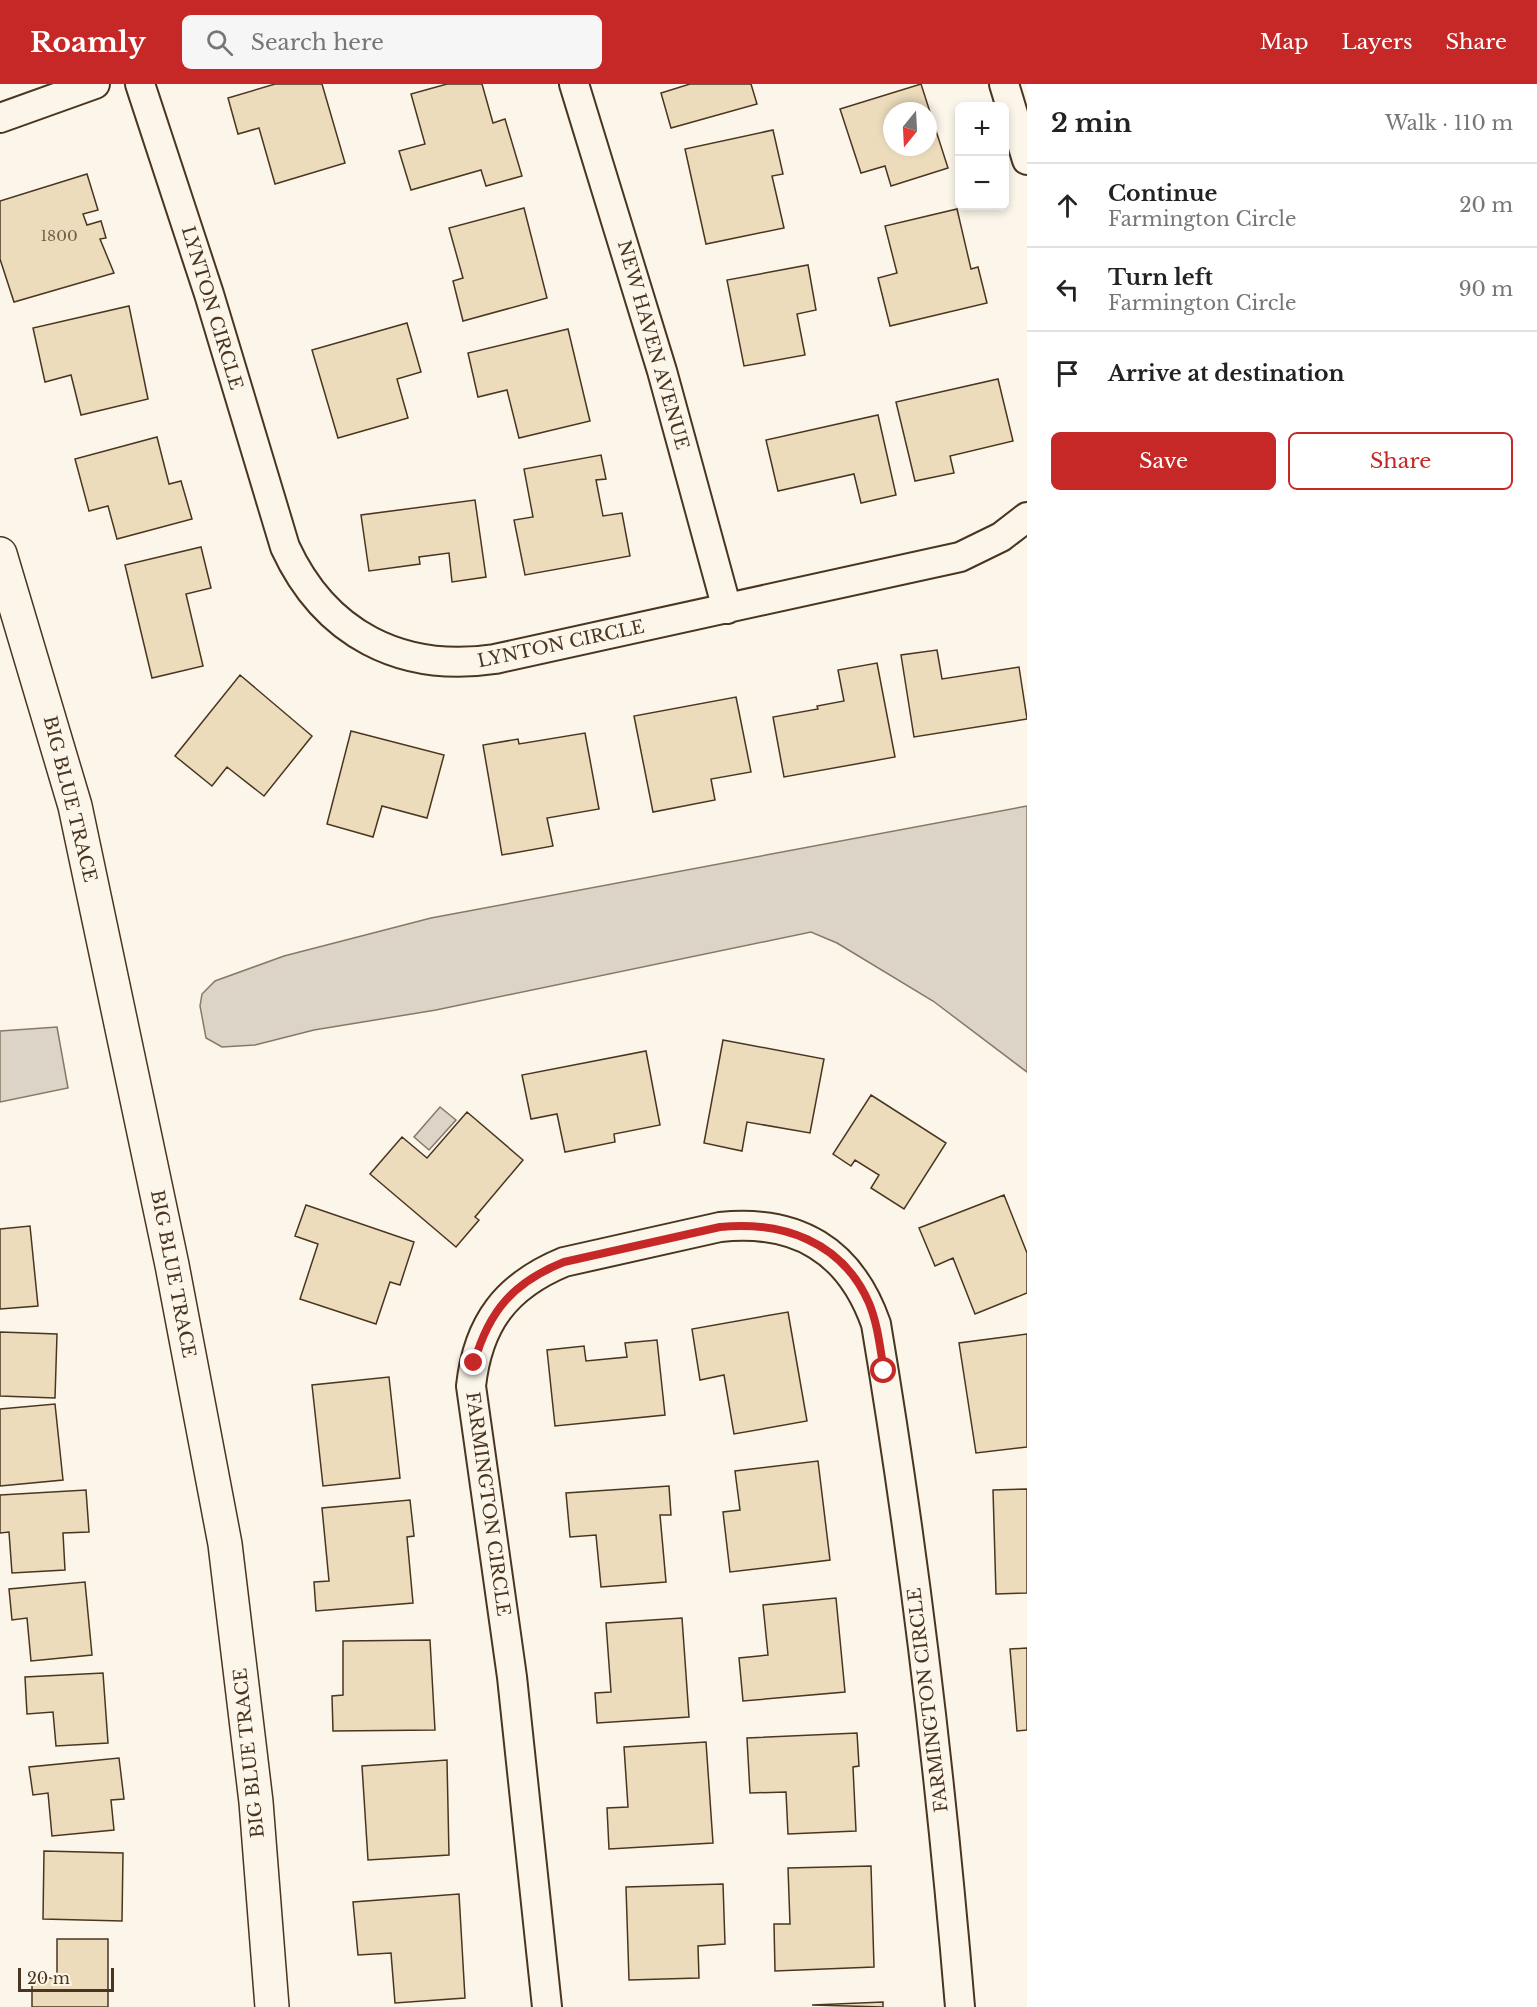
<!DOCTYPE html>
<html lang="en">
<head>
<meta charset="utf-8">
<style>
  :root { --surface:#fff; --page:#f6f6f6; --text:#222; --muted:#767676; --line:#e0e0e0; --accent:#c62828 }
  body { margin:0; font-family:"Libre Baskerville",serif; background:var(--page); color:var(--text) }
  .controls { position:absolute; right:18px; top:18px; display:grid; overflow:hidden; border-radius:9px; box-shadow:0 3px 9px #0003 }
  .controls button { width:54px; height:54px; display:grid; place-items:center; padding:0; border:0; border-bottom:2px solid var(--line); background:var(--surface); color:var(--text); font:30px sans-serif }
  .compass { position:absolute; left:883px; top:18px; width:54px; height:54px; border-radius:50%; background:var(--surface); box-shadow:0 3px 9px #0003; rotate:198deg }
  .scale { position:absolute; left:18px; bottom:15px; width:96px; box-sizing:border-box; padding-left:6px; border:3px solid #4a3520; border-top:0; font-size:16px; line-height:21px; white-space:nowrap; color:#4a3520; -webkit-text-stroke:4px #fbf6e9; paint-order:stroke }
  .stop { position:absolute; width:18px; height:18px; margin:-14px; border:4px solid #c62828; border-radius:50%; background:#fff }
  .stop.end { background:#c62828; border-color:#fff; box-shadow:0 2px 6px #0008 }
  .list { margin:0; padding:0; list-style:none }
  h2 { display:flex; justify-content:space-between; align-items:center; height:78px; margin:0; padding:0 24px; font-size:26px }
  h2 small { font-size:20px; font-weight:400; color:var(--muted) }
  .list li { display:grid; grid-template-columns:39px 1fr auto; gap:18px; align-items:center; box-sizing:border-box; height:84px; padding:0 24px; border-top:2px solid var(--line) }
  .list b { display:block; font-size:22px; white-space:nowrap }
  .list p { margin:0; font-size:20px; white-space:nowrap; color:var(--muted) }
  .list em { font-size:20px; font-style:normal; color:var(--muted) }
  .actions { display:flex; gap:12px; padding:18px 24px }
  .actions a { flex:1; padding:14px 0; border:2px solid var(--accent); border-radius:9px; text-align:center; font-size:21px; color:var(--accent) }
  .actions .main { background:var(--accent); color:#fff }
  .icon { flex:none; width:33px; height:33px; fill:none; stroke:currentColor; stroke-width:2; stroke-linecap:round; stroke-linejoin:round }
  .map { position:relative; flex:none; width:1027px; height:1923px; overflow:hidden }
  header { display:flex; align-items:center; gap:36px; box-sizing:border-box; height:84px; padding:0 30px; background:var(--accent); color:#fff }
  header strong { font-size:28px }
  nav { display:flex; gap:33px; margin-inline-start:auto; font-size:21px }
  .search { width:420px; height:54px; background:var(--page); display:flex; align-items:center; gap:15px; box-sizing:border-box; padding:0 21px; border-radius:9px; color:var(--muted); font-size:22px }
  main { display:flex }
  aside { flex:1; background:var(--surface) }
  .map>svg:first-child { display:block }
  .water { fill:#dcd4c6; stroke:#887966; stroke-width:1.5 }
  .building { fill:#ecdcbc; stroke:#4a3520; stroke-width:1.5; fill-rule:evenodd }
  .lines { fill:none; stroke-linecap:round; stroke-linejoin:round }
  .minor-casing { stroke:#4a3520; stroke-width:32 }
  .tertiary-casing { stroke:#4a3520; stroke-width:36 }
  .minor { stroke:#fbf6e9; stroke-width:28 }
  .tertiary { stroke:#fbf6e9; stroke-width:33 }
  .route { stroke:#c62828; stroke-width:8 }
  .labels { text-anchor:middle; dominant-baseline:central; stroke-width:4.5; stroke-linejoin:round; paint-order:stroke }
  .number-label { font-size:15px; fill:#725f47 }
  .street-label { font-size:18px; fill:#4a3520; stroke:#fbf6e9 }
</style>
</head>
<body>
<header>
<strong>Roamly</strong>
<div class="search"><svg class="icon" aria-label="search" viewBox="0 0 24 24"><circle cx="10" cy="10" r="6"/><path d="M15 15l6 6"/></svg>Search here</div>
<nav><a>Map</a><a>Layers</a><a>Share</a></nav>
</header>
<main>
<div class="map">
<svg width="1027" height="1923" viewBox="0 0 1027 1923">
  <rect width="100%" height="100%" fill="#fbf6e9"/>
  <path class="water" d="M1027,722V988L933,917L837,859L811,848L436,926L314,946L255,961L222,963L206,954L200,922L202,910L215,897L284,872L431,834Z
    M57,943L68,1004L0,1018V947Z
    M440,1023L456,1036L429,1066L414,1053Z"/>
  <path class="building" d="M275,0H322L345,79L275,100L259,44L238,50L228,14Z
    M447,0H482L493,39L505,35L522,92L486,102L481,86L411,106L399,67L425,60L411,10Z
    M751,0L757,20L671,44L661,9L690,0Z
    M921,0L948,84L891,102L885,82L861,89L840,25ZM892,27H928V63H892Z
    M773,46L783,90L772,92L784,144L706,160L685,65Z
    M87,90L98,126L83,130L87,141L101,137L106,154L100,155L114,189L14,218L0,175V117Z
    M524,124L547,214L463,237L453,197L463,194L449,144Z
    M957,125L971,185L978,183L987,219L890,242L878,194L897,189L885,142Z
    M808,181L816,226L797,230L805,271L744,282L727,196Z
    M129,222L148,315L81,331L71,291L45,298L33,244Z
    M407,239L421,288L397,295L408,334L338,354L312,266Z
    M568,245L590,337L519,354L507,306L478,313L468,269Z
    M998,295L1013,357L950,372L954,389L915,397L896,318Z
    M878,331L896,411L861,419L854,390L778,407L766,356Z
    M157,353L169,400L181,397L192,435L117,455L108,422L89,427L75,375Z
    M601,371L606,395L596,396L603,432L622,429L630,472L525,491L514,436L533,433L524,385Z
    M475,416L486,493L452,498L449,469L419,473L420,480L369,487L361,431Z
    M201,463L211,504L186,510L203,582L152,594L125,481Z
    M937,566L942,595L1019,583L1027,635L914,653L901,571Z
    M877,579L895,673L784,693L773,633L818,625L817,622L844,617L838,586Z
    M240,591L312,652L264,712L227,683L212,702L175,672Z
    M736,613L751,688L711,695L715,716L653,728L634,632Z
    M351,647L444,671L427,734L382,722L373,753L327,740Z
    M585,649L599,725L547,734L553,762L502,771L483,661L518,655L519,660Z
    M723,956L824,975L810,1049L747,1038L742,1067L704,1059Z
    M646,967L660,1041L614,1050L615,1058L565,1068L557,1030L531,1035L522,991Z
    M871,1011L946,1059L904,1125L871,1104L879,1091L855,1076L851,1082L833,1070Z
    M467,1028L523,1076L475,1133L479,1136L456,1163L370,1090L402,1053L427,1074Z
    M1004,1111L1027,1169V1209L975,1230L953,1174L935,1182L919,1144Z
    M306,1121L414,1158L400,1201L390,1198L376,1240L300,1215L318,1160L295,1152Z
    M30,1142L38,1222L0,1225V1145Z
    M788,1228L807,1337L734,1350L724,1291L700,1296L692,1245Z
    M0,1248L57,1250L55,1314L0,1312Z
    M1027,1250V1363L976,1369L959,1259Z
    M657,1256L665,1331L555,1342L547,1266L584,1262L586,1277L627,1273L625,1259Z
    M389,1293L400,1394L323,1402L312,1301Z
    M55,1320L63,1396L0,1402V1325Z
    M818,1377L830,1476L730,1488L723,1428L740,1426L735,1387Z
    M669,1402L671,1431H660L666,1498L601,1503L596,1451L570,1453L566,1409Z
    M1027,1405V1509L996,1510L993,1406Z
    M86,1406L89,1448L63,1449L65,1486L12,1489L9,1448L0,1449V1411Z
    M410,1416L414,1452L407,1453L413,1519L316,1527L314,1498L329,1497L322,1424Z
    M85,1498L92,1571L31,1577L27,1534L12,1536L9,1505Z
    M836,1514L845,1608L743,1617L739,1574L768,1571L763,1521Z
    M682,1534L689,1633L597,1639L595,1609L611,1608L606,1539Z
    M430,1556L435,1646L333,1647L332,1612L343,1611V1557Z
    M1027,1564V1646L1017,1647L1010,1565Z
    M103,1589L108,1659L56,1662L53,1628L27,1630L25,1593Z
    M857,1649L859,1682L853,1683L856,1747L788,1750L786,1708L750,1709L747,1654Z
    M706,1658L713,1759L609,1765L607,1724L628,1723L624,1663Z
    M119,1674L124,1715L111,1716L114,1746L52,1752L48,1709L33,1711L29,1683Z
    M447,1676L449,1771L368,1776L362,1682Z
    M44,1767L123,1769L122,1837L43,1835Z
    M871,1782L874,1883L775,1887L774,1840H790L788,1784Z
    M723,1800L725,1860L698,1862L699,1894L629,1896L626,1803Z
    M459,1810L465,1914L395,1919L391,1869L358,1871L353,1818Z
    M57,1855H108V1923H32V1894H57Z
    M883,1918V1923L812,1921Z"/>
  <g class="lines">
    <g class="minor-casing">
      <path id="minor" d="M140,0L209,210L285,463C325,550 401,589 495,575L960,473L1001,453L1027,433
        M574,0L662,287L727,525
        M1004,0L1027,76
        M0,34L95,0
        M547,1923L512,1593L471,1302C478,1239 506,1202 564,1178L720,1143C797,1135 850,1166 876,1240C914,1466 941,1695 960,1923"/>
    </g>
    <g class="tertiary-casing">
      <path id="tertiary" d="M0,470L75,722L172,1181L225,1460L256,1718L272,1923"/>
    </g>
    <use href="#minor" class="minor"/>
    <use href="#tertiary" class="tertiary"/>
  </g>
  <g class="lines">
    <path class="route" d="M474,1279C489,1226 514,1198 564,1178L720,1143C782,1137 842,1157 869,1219C878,1241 880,1264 884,1287"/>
  </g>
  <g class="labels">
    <g class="number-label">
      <text x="59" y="151">1800</text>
    </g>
    <g class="street-label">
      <text transform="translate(212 224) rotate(73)">LYNTON CIRCLE</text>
      <text transform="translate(653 261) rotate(74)">NEW HAVEN AVENUE</text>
      <text transform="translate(561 560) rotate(-12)">LYNTON CIRCLE</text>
      <text transform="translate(70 715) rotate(76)">BIG BLUE TRACE</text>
      <text transform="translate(173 1190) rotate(79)">BIG BLUE TRACE</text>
      <text transform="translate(488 1420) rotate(82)">FARMINGTON CIRCLE</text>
      <text transform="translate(928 1616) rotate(-97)">FARMINGTON CIRCLE</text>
      <text transform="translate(249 1669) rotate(-96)">BIG BLUE TRACE</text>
    </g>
  </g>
</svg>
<div class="controls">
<button>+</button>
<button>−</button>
</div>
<svg class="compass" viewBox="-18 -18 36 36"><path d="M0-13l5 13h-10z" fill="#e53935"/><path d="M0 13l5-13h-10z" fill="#767676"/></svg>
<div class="scale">20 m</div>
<div class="stop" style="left:884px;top:1287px"></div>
<div class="stop end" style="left:474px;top:1279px"></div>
</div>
<aside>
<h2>2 min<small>Walk · 110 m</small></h2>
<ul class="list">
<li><svg class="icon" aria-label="ahead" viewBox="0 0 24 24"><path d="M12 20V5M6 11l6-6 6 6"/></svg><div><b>Continue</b><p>Farmington Circle</p></div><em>20 m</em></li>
<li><svg class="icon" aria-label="left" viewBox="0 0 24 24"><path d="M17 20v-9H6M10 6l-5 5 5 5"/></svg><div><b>Turn left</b><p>Farmington Circle</p></div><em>90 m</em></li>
<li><svg class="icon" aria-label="arrive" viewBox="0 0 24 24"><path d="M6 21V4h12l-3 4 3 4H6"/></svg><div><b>Arrive at destination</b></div></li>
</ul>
<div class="actions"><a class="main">Save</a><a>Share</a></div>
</aside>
</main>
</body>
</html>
